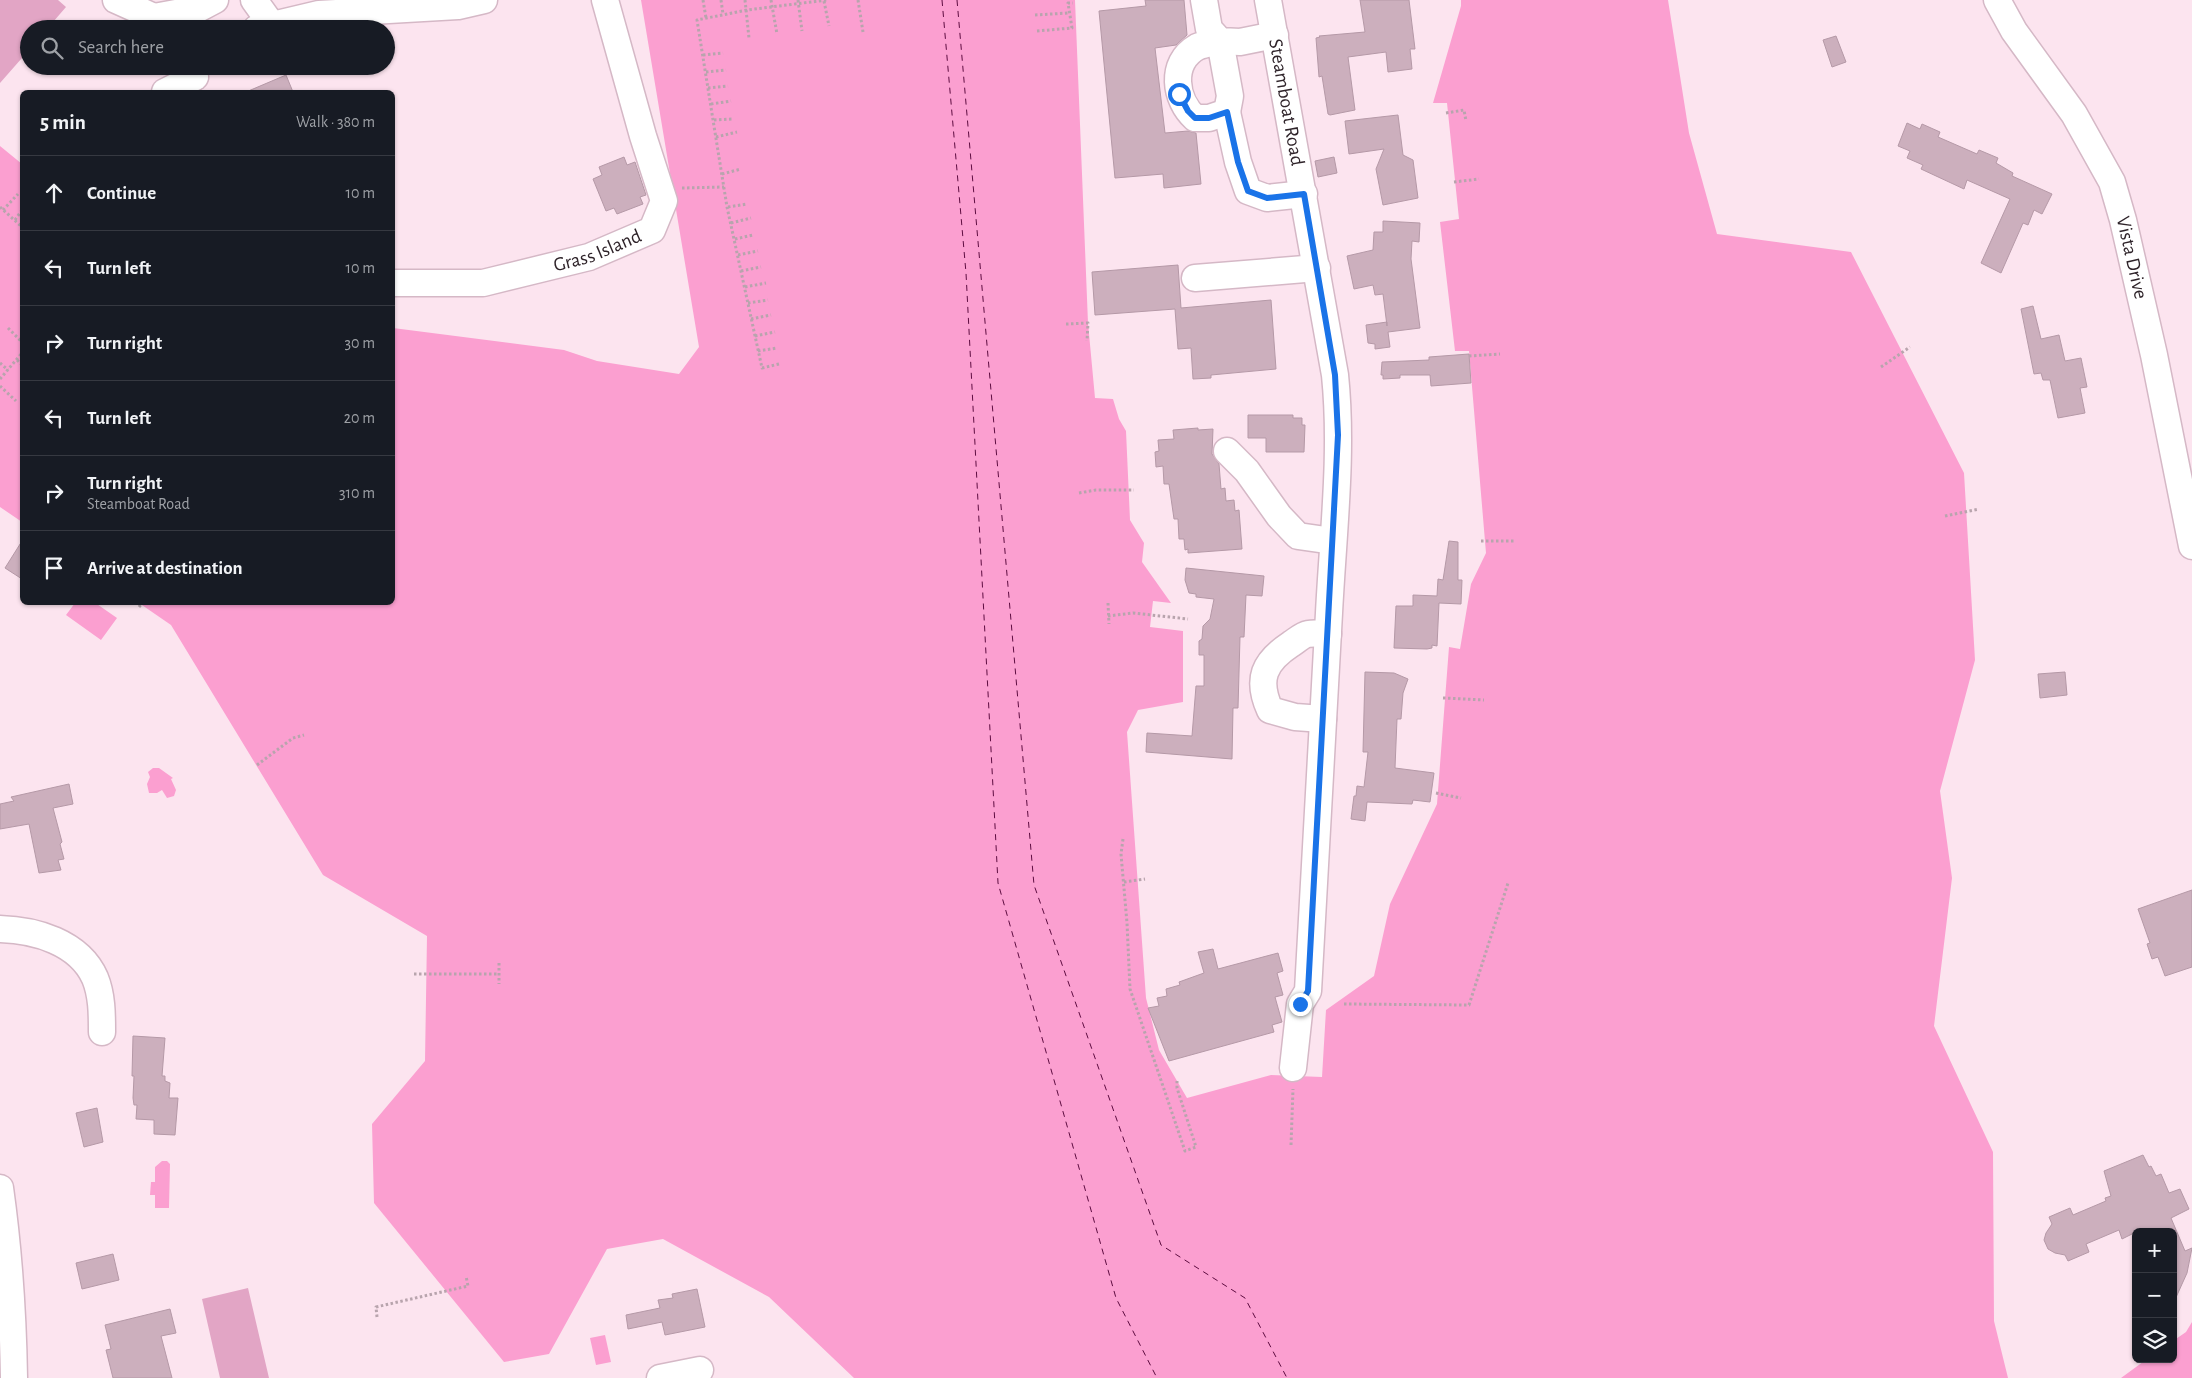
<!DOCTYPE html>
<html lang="en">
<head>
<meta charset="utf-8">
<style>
  :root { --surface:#171b24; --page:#242831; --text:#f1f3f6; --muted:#9ea1a6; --line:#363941 }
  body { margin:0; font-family:"Alegreya Sans",sans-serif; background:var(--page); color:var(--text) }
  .controls { position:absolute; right:15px; bottom:15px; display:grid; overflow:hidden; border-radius:8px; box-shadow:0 1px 4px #0004 }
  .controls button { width:45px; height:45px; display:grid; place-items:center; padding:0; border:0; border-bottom:1px solid var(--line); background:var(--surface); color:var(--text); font:25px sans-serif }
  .stop { position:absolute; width:15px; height:15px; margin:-11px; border:4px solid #1a73e8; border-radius:50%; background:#fff }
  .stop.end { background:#1a73e8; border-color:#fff; box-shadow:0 1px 5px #0008 }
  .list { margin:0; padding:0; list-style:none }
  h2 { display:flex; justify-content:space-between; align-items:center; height:65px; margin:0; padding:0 20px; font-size:21px }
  h2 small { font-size:16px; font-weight:400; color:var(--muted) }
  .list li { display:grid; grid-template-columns:32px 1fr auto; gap:15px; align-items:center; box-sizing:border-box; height:75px; padding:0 20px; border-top:1px solid var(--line) }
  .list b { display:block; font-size:19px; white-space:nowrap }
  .list p { margin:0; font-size:16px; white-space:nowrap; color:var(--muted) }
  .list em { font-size:16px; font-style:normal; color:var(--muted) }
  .icon { flex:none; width:28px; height:28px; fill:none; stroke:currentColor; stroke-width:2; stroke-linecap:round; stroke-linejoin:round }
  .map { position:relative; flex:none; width:2192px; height:1378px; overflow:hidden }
  .search { position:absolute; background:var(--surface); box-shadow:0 1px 4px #0004; left:20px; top:20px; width:375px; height:55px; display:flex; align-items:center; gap:12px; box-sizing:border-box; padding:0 18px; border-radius:28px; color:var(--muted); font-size:19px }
  .panel { position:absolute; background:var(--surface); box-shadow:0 1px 4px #0004; left:20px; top:90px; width:375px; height:515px; border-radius:8px }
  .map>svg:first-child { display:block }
  .green { fill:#e2a5c5 }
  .water { fill:#fb9fd0 }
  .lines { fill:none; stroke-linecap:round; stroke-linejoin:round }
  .ferry { stroke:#5d0c40; stroke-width:1; stroke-dasharray:6 5; stroke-linecap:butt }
  .building { fill:#ccafbd; stroke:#b599a7 }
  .minor-casing { stroke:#d5b8c6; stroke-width:29 }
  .path { stroke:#b8a4ad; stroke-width:3; stroke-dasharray:2.5 2.5; stroke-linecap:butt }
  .minor { stroke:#fff; stroke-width:26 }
  .route { stroke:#1a73e8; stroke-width:6 }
  .labels { text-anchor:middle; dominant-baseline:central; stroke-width:4; stroke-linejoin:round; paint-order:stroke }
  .street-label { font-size:20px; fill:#2f242a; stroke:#fff }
</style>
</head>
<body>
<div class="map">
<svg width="2192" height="1378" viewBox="0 0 2192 1378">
  <rect width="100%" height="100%" fill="#fce4ef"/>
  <path class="green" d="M0,0H58L66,7L47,29H29V50L0,83Z
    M248,1288L269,1378H220L202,1299Z"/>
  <path class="water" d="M641,0H1075L1088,323L1095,398L1113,399L1119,419L1126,431L1130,520L1144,543L1142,562L1171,603L1153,601L1150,627L1183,631V702L1138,710L1127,732L1146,998L1159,1050L1187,1098L1271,1075L1322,1077L1326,1010L1374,976L1390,904L1437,804L1449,647L1460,649L1471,584L1486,553L1469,351H1455L1440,222L1459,219L1447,103H1433L1461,6V0H1668L1689,133L1717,234L1851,252L1964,473L1975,660L1940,791L1952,878L1934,1026L1993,1152L1994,1321L2008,1378H854L769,1297L663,1239L607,1249L549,1354L504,1362L374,1203L372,1124L425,1061L427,936L323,875L171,625L139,603L392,602L393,328L564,350L597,361L679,374L699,347Z
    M0,146L22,164V522L0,507Z
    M94,602L117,618L101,640L66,615L75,603Z
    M153,768H159L173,778L171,779L176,790L174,796L167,798L162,790L157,793H149L147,784L150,777L148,772Z
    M162,1161H167L170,1164L169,1208H155V1195H150L151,1182H155V1167Z
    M2192,1322V1378H2121L2147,1359H2173V1341L2186,1332Z
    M605,1335L611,1362L596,1365L590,1338Z"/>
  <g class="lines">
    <path class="ferry" d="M942,0L966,273L998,883L1116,1298L1157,1378
      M957,0L1034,885L1161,1245L1245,1298L1287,1378"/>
  </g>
  <path class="building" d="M1145,0H1184L1187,35L1176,45L1155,48L1165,133L1188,131L1196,133L1201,184L1164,188L1163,174L1115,178L1099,11L1146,6Z
    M1360,0H1409L1415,49H1410L1412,69L1388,72L1386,52L1348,57L1355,110L1330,115L1328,114L1322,76L1319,77L1316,38L1320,37L1319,36L1365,32Z
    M1836,36L1846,62L1832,67L1823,40Z
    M286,75L293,92H246Z
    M1398,115L1403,155L1413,160L1418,198L1383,205L1376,169L1384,149L1349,154L1345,121Z
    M1907,123L1920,129L1922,124L1940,132L1938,137L1977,154L1979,150L1998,158L1996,163L2013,173L2012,176L2052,194L2042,214L2034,210L2028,225L2023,223L2001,273L1981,263L2010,199L1967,180L1964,189L1921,169L1923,165L1907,158L1910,151L1898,146Z
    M624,157L627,165L635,162L646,195L640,197L643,204L617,214L614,208L606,211L593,179L602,175L599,167Z
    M1334,157L1337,173L1318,177L1315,161Z
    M1383,221L1420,223L1419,242L1412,241L1411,259L1420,328L1388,332L1390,347L1375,349V344L1368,343L1366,325L1387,322V326L1383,294L1375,295L1373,285L1354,289L1347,256L1373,250L1374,232H1383Z
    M1178,265L1181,308L1271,300L1276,369L1211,375V378L1193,379L1191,348L1178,349L1175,309L1095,315L1092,272Z
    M2033,306L2041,339L2059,335L2065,361L2081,358L2087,387L2080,388L2085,413L2058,418L2050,380H2043L2041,373L2034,374L2021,309Z
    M1469,354L1471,383L1431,386L1430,375H1400V378L1383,379V375H1381L1382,362L1429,360V357Z
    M1248,415H1293V418H1302V425H1305L1304,452H1266V438H1248Z
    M1198,428V430L1213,429L1212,454L1219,464L1221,489L1225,488L1226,501L1234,500L1235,511L1239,510L1242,549L1188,553V549L1185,550L1184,539H1179L1178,519H1174L1169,484H1164L1163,466L1156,467L1155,452L1159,451L1158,440L1174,439L1173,430Z
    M22,541V579L5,568Z
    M1449,541L1458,542V580H1462L1461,604L1439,603L1437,646L1432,645V648L1427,649L1394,648L1396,606H1413V595L1437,596L1438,579L1443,580Z
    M1186,568L1264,576L1262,596L1246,595L1244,637H1240L1238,708H1233L1232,759L1146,752L1147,733L1192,736L1196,686H1204V655H1199V641L1202,639L1203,626L1210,619L1214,599L1196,597V594L1189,593L1185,580Z
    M1365,672L1394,673L1408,679L1403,693L1401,719H1397L1395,768L1434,773L1430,802L1413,800L1412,804L1367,802L1365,821L1351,819L1354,796H1356L1357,786L1364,787L1368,752H1363Z
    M2065,672L2067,695L2040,698L2038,674Z
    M69,784L73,804L53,808L62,842L60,844L64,859L58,860L61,870L39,873L29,824L0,829V804L14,801L11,797Z
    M2192,890V967L2165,976L2158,957L2152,959L2147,944L2150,943L2138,909Z
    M1213,949L1218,969L1278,953L1283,971L1277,973L1283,995L1275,997L1282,1022L1272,1025L1274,1032L1169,1061L1148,1008L1159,1006L1157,998L1167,996L1166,989L1180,985L1179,982L1204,973L1198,952Z
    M133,1036L165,1038L162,1076H165V1081L170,1083L169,1098H178L175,1135L154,1134V1120L136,1119L137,1105H134L133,1098L134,1076H132Z
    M97,1108L103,1142L84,1147L76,1113Z
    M2143,1155L2149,1167L2151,1166L2156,1176L2161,1174L2169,1193L2180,1189L2189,1209L2171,1218L2185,1251L2192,1248L2187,1273L2173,1304V1232H2136L2122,1239L2119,1230L2086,1244L2089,1252L2068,1261L2065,1255L2055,1253L2048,1249L2044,1240L2046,1233L2052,1224L2049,1217L2070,1208L2073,1215L2106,1201L2105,1198L2111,1196L2104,1171Z
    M113,1254L119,1280L82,1289L76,1263Z
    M697,1289L705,1327L665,1335L662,1322L628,1329L626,1315L660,1308L658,1300L673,1298L672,1294Z
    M170,1309L176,1333L161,1336L172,1378H113L106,1350L111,1349L105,1325Z"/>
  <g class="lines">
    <g class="minor-casing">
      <g id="minor">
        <path d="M116,0L154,17L198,9L215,0"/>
        <path d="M254,0L272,25"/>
        <path d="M1204,0L1209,29L1220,41L1240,42L1275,35"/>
        <path id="s1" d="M1268,0L1335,375C1343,453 1333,534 1329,613C1322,739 1315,865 1308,991L1300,1004L1293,1068"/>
        <path id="s2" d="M1997,0L2014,31L2074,114L2112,182L2123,220L2154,355L2192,546"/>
        <path d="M256,29L319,14L458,6L484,0"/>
        <path d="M1220,41L1230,96L1227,112L1209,118H1195C1175,100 1169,63 1197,47C1203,44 1213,43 1220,41Z"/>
        <path d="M165,92L195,77"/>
        <path d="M1227,112L1238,162L1248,191L1267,198L1304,194"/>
        <path d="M1195,278L1317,268"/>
        <path id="s3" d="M392,283H483L589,257L652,230L664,201L643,136L605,0"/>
        <path d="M1227,451L1247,471L1279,516L1298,536L1333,541"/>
        <path d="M1323,719L1295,717L1270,710C1256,679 1264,662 1291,644C1296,641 1302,635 1308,634C1314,633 1322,634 1328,634"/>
        <path d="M0,929C35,930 79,942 95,978C102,995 102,1014 102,1032"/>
        <path d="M0,1188C9,1252 13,1314 14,1378"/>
        <path d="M660,1378L700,1370"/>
      </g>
    </g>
    <path class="path" d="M703,0L706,18
      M721,0L723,14
      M745,0L749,38
      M771,0L777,34
      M798,0L802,31
      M858,0L863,32
      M824,1L829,26
      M1035,15L1068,13
      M1037,31L1072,28L1068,3H1073
      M703,55L723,53
      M706,72L726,70
      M708,88L728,86
      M711,104L731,101
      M1446,113L1464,110L1466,121
      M714,120L733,119
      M716,137L737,132
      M722,174L741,169
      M1454,182L1479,179
      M682,188L724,187
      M0,207L22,227
      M728,207L747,204
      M3,210L18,194
      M15,220L22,210
      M731,223L751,218
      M735,239L753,235
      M738,255L758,251
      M741,271L761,267
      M745,287L766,283
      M748,303L768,300
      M751,319L771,315
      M1066,324L1088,323L1087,341
      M8,328L22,342
      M755,336L775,332
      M758,351L777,348
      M1469,356L1500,354
      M17,360L22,365
      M0,363L8,370
      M779,364L762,368L727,207L697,20L747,10L827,0
      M1881,367L1910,347
      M0,379L22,353
      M0,386L16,401
      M1079,493L1096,490H1134
      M1945,516L1979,509
      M1481,541H1516
      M169,602L173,605
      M1108,603L1109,624
      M139,607L143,602
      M1108,616L1133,613L1188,619
      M1443,698L1484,700
      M257,765L293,738L304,735
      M1436,793L1461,798
      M1123,839L1121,854L1127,923L1130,989L1185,1151L1196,1147L1177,1088V1081
      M1124,882L1145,879
      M499,963V984
      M414,974H499
      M1344,1004L1469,1005L1508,883
      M1291,1145L1293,1089
      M377,1317L376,1307L468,1286L466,1276"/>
    <use href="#minor" class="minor"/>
  </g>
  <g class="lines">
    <path class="route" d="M1179,94L1188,111L1195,118H1209L1227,112L1238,162L1248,191L1267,198L1304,194L1335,375L1338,435L1308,991L1300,1004"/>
  </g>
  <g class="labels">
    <g class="street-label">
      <text stroke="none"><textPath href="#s1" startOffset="104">Steamboat Road</textPath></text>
      <text stroke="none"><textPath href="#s3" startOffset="210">Grass Island</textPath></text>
      <text stroke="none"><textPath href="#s2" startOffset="294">Vista Drive</textPath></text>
    </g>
  </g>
</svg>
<div class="controls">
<button>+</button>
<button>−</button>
<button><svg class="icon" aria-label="layers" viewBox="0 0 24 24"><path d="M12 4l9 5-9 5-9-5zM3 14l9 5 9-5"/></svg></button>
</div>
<div class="stop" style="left:1179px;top:94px"></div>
<div class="stop end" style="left:1300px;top:1004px"></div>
<div class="search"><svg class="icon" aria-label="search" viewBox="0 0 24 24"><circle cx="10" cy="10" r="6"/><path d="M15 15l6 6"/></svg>Search here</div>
<section class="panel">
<h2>5 min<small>Walk · 380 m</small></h2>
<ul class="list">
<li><svg class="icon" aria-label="ahead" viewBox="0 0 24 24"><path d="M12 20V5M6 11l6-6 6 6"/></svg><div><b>Continue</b></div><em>10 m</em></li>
<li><svg class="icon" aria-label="left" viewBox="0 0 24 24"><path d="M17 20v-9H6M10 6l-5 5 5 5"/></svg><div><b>Turn left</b></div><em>10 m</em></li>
<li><svg class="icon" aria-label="right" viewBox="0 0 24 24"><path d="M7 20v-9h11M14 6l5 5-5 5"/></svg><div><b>Turn right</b></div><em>30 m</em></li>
<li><svg class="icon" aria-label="left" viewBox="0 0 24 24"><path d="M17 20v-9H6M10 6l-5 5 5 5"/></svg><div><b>Turn left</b></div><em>20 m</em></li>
<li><svg class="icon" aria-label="right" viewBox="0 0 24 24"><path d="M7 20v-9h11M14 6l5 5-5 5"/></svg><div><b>Turn right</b><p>Steamboat Road</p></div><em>310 m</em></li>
<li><svg class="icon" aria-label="arrive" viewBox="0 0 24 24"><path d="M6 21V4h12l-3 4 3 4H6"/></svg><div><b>Arrive at destination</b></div></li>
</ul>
</section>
</div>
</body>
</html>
